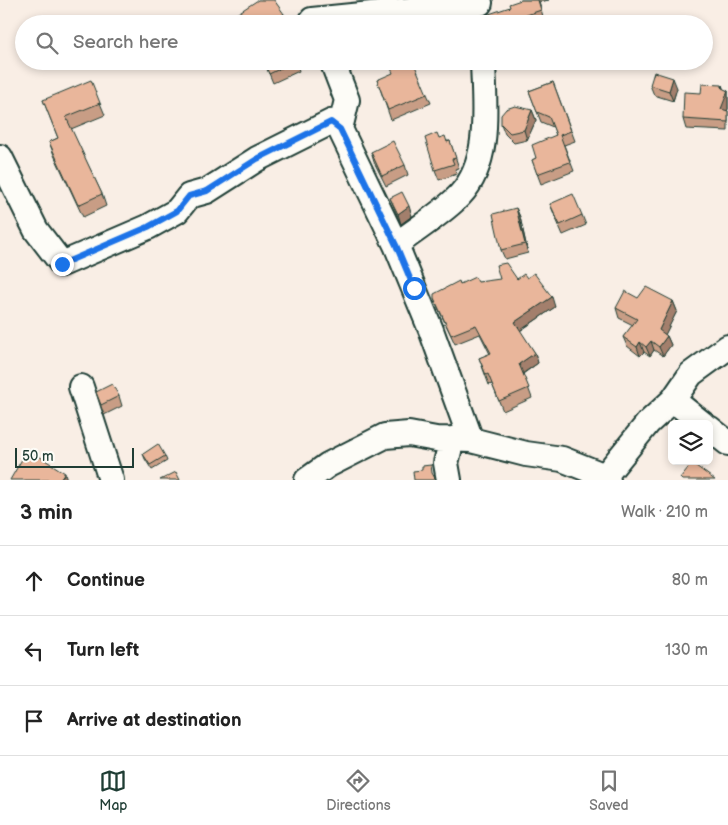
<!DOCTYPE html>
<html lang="en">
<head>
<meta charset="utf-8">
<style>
  :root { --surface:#fff; --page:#f6f6f6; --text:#222; --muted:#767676; --line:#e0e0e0; --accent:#1f3d34 }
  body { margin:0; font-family:"Balsamiq Sans",sans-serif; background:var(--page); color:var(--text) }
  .controls { position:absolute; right:15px; bottom:15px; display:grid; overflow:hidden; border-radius:8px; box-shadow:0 2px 8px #0003 }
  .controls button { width:45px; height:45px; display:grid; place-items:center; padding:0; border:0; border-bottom:1px solid var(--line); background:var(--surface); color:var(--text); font:25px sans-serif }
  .scale { position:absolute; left:15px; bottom:12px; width:119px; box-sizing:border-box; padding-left:5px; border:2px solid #1f3d34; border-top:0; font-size:14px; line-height:18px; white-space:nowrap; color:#1f3d34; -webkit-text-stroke:4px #fdfcf7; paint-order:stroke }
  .stop { position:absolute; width:15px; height:15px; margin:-11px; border:4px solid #1a73e8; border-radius:50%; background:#fff }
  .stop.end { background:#1a73e8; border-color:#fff; box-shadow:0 1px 5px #0008 }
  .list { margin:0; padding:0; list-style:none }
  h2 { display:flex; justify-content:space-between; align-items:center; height:65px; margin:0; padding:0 20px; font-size:21px }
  h2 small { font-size:16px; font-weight:400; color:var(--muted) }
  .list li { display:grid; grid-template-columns:32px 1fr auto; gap:15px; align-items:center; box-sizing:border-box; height:70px; padding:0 20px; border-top:1px solid var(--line) }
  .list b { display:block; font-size:19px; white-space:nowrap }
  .list em { font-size:16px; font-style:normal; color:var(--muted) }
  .icon { flex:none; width:28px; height:28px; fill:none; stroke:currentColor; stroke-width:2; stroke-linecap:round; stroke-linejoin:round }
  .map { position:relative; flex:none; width:728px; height:480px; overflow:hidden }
  .search { position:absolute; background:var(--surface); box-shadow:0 2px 8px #0003; left:15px; right:15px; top:15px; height:55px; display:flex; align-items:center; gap:12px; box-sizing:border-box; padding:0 18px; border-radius:28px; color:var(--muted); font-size:19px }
  .sheet { height:275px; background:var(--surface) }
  nav { display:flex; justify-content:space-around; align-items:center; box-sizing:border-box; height:70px; border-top:1px solid var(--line); background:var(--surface); font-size:14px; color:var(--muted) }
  nav a { display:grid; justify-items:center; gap:2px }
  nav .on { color:var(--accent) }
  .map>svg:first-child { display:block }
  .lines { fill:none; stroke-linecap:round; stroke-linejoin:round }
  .minor-casing { stroke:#1f3d34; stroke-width:28 }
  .minor { stroke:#fdfcf7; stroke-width:24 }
  .wall { fill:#c89d85; stroke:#1f3d34 }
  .shaded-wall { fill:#a37f6c; stroke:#1f3d34 }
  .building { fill:#e9b69b; stroke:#1f3d34 }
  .route { stroke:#1a73e8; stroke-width:6 }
</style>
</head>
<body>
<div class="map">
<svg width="728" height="480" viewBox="0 0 728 480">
  <rect width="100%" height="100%" fill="#f9eee5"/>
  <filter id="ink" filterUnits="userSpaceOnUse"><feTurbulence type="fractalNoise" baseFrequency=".02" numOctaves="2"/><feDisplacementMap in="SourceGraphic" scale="10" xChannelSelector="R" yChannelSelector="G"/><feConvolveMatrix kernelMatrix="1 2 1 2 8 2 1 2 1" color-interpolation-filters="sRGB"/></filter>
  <g filter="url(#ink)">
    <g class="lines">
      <g class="minor-casing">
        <path id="minor" d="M312,20L480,3
          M332,61L347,100L340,129
          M0,157L36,230L62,264L148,227L177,211L189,196L207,191L257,159L331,122L340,129L396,245L431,330L471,440
          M396,245C416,229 443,213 460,195C492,161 484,104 483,61
          M81,387L111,480
          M673,400L703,424
          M709,428L728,443
          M605,476L648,423L673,400L691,374L728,347
          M307,480L328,465L385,436L409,434L436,439L471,440L526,454L562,459L605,476L608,480
          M449,480L446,463L452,439"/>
      </g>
      <use href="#minor" class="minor"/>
    </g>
    <path class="wall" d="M521,0H549L539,2L544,20L534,24H489L510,7Z
      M264,61H296L299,71L273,83Z
      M377,80L427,94L431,103L391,120Z
      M553,82L575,141L564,145L574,171L541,184L532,160L536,158L556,135L553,127L541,122L529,91Z
      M650,85L677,88L673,101L654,95Z
      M723,89L728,91V109L727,111H728V131L686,129L683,119L701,93Z
      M43,100L100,103L105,115L71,129L102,194L106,206L83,217L54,155L49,142L58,138Z
      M532,110L536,120L527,140L514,143L505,134L501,124Z
      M439,138L447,141H450L459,168L455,169L457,174L439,180L435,170Z
      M371,152L405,165L408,175L386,186L374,162Z
      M390,198L412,216L401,224Z
      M550,204L582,215L586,225L563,235L554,214Z
      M516,208L520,217L528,253L505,259L501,250Z
      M527,278L555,307L520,331L535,353L538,363L523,374L532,398L503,411L492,384L489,385L479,358L490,354L480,334L455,344L438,308L434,298L460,284Z
      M673,301L677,311L665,334L667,336L671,345L663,356L654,350L650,356L644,352L640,356L627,346L623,337L633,325L619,318L616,308Z
      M96,392L119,396L122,406L104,415Z
      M143,454L165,456L167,461L152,470L145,459Z"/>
    <path class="shaded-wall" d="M284,14L287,24H269Z
      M232,61H238L233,64Z
      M673,78L677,88L673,101L669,91Z
      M722,85L726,95L728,91V109L724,119L721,109Z
      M532,110L536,120L527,140L524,130Z
      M409,206L412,216L401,224L398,214Z
      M516,208L520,217L528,253L525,244Z
      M552,297L555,307L518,332L515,322Z
      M673,301L677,311L663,339L659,330Z
      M667,336L671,345L663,356L659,347Z
      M651,341L654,350L650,356L646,347Z
      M640,342L644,352L640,356L637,347Z
      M535,353L538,363L522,374L519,364Z
      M65,473L67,480H60Z"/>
    <path class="building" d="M258,0H274L284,14L269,24H221Z
      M521,0H538L541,10L501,24H500V22L494,24H489L486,15L510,7L509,4Z
      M264,61H296L269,74Z
      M388,61H413L427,94L388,110L377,80L393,73Z
      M654,72L673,78L669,91L650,85Z
      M91,80L100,103L66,117L102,194L78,205L49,142L58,138L43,100Z
      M553,82L571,131L560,135L570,162L537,174L532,160L536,158L532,145L556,135L549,117L537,112L529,91Z
      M702,84L722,85V88L728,91L721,109L728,111V122L683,119L684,92L701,93Z
      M515,106L532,110L524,130L510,133L501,124V115L506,109Z
      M437,133L439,138L445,136L447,142L450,141L456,158L452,159L454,164L435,170L425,138Z
      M393,141L405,165L382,176L371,152Z
      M402,192L409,206L398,214L390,198Z
      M573,194L582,215L560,225L550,204Z
      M516,208L525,244L501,250L493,214Z
      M506,263L517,279L524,274L527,278L534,273L552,297L515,322L535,353L519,364L529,388L499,401L488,374L486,375L479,358L491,353L476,325L451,335L434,298V294L459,281L460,284L475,277L478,282L500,279L496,265Z
      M646,287L673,301L659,330L667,336L659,347L651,341L646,347L640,342L637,347L623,337L637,319L616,308L625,291L638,298Z
      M112,384L119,396L101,405L96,392Z
      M158,444L165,456L150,465L143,454Z
      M28,449L65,473L60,480H10Z
      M692,463L715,480H682L680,478Z
      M431,465L432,473L436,480H414L413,471L422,470V466Z
      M176,472L180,480H160Z"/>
  </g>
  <g class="lines" filter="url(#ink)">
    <path class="route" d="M62,264L148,227L177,211L189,196L207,191L257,159L331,122L340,129L396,245L414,288"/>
  </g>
</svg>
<div class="controls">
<button><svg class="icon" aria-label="layers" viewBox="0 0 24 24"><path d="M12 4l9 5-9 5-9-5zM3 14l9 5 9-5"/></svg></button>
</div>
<div class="scale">50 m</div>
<div class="stop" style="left:414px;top:288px"></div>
<div class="stop end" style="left:62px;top:264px"></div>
<div class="search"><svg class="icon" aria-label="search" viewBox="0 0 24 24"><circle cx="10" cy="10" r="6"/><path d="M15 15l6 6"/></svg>Search here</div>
</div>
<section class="sheet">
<h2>3 min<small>Walk · 210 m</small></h2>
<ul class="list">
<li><svg class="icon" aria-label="ahead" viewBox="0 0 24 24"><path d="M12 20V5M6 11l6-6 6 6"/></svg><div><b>Continue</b></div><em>80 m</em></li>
<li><svg class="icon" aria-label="left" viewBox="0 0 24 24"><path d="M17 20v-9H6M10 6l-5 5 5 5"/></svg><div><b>Turn left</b></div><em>130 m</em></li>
<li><svg class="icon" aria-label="arrive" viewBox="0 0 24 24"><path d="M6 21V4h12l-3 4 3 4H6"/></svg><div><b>Arrive at destination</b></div></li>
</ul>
</section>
<nav>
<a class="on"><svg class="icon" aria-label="map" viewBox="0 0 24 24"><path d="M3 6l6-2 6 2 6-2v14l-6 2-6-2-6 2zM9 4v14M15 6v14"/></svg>Map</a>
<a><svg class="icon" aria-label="directions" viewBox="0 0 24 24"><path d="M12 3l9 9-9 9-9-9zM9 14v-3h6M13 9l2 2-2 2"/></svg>Directions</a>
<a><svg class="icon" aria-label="saved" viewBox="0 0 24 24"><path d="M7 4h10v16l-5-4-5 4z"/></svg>Saved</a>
</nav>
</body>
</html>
